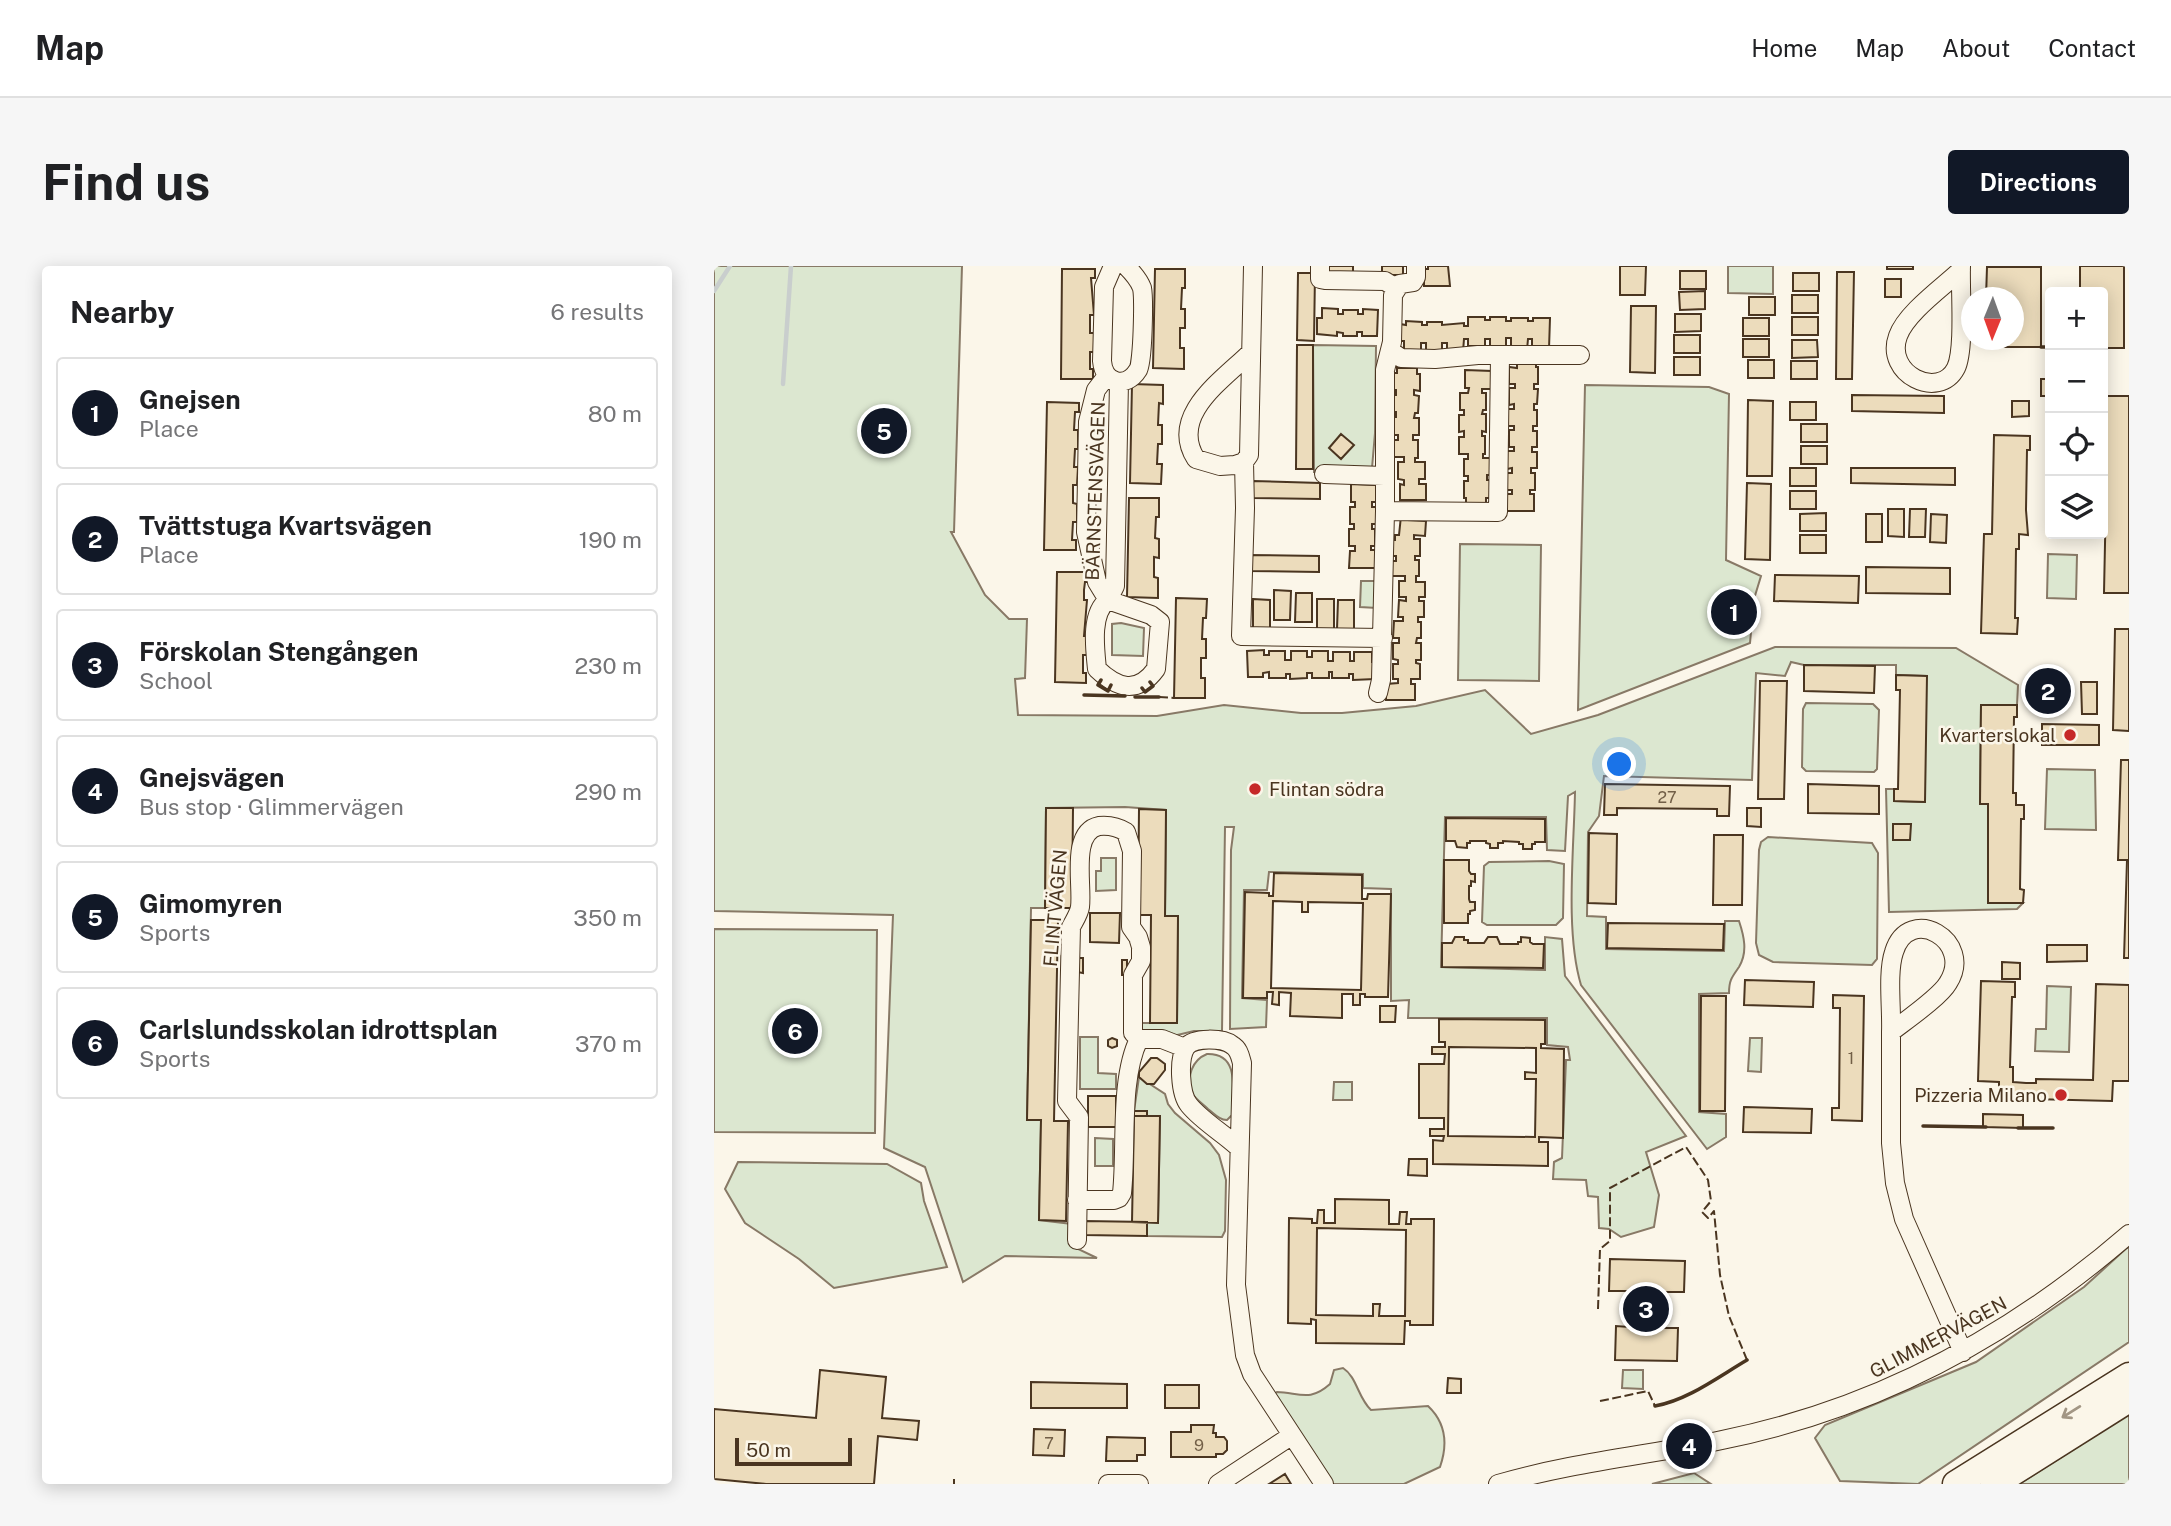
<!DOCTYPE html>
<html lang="en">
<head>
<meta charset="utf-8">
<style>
  :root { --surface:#fff; --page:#f6f6f6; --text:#202124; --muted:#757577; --line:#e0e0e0; --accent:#111827 }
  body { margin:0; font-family:"Public Sans",sans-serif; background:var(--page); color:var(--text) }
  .controls { position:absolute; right:21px; top:21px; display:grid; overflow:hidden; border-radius:7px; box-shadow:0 4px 18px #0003 }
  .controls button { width:63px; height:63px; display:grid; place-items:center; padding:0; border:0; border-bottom:2px solid var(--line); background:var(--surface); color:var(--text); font:35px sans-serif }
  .compass { position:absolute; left:1247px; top:21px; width:63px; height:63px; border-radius:50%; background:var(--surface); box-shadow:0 4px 18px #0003; rotate:181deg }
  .scale { position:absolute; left:21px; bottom:18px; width:117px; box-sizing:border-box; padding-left:7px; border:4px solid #4a3520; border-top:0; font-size:19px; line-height:24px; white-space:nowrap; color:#4a3520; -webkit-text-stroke:5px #fbf6e9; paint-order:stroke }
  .you { position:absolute; left:906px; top:499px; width:24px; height:24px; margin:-18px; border:5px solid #fff; border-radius:50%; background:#1a73e8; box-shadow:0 0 0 10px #1a73e833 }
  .badge { display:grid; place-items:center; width:46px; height:46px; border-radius:50%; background:var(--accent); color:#fff; font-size:23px; font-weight:700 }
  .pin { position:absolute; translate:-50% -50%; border:4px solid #fff; box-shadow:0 2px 7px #0006 }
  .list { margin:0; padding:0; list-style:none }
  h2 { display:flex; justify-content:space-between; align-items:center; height:91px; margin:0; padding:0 28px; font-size:30px }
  h2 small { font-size:23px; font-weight:400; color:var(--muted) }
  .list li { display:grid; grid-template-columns:46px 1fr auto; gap:21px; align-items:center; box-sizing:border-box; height:112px; margin:0 14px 14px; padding:0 14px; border:2px solid var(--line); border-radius:7px }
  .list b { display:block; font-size:26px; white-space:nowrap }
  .list p { margin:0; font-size:23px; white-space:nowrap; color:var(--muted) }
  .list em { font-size:23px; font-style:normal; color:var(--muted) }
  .icon { flex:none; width:38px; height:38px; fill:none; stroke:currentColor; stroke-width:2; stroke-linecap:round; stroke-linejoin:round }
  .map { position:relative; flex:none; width:1415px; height:1218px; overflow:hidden; border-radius:7px }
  header { display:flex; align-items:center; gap:42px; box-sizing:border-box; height:98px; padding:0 35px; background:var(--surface); border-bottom:2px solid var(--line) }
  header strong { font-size:33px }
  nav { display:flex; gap:38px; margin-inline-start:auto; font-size:24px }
  .intro { display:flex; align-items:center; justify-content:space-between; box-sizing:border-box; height:168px; padding:0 42px }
  h1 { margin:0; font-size:49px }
  .button { padding:18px 32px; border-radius:7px; background:var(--accent); color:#fff; font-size:24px; font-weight:700 }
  main { display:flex; gap:42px; padding:0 42px }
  aside { flex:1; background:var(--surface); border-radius:7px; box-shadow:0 4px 18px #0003 }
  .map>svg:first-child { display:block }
  .green { fill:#dce7d0; stroke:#887966; stroke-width:2 }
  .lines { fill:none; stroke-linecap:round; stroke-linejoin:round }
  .stream { stroke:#c9cecd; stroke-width:4.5 }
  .building { fill:#ecdcbc; stroke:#4a3520; stroke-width:2; fill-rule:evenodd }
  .minor-casing { stroke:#4a3520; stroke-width:20 }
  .highway-casing { stroke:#4a3520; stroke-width:29 }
  .minor { stroke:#fbf6e9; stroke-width:18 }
  .highway { stroke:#fbf6e9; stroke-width:26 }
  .fence { stroke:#4a3520; stroke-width:2; stroke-dasharray:9 3.5; stroke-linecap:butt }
  .wall { stroke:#4a3520; stroke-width:3.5 }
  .oneway { stroke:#a29684 }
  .poi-dot { fill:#c62828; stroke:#fbf6e9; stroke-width:2.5 }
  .labels { text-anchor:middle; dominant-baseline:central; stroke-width:5; stroke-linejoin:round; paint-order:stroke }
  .number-label { font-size:16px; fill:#725f47 }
  .street-label { font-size:19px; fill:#4a3520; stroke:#fbf6e9 }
  .poi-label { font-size:19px; fill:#4a3520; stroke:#fbf6e9; text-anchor:end }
</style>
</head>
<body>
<header>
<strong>Map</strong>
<nav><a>Home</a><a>Map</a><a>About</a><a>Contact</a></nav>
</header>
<div class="intro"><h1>Find us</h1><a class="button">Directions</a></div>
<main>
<aside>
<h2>Nearby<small>6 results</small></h2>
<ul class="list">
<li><span class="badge">1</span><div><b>Gnejsen</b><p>Place</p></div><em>80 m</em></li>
<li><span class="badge">2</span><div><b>Tvättstuga Kvartsvägen</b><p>Place</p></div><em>190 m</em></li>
<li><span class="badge">3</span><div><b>Förskolan Stengången</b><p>School</p></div><em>230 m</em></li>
<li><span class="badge">4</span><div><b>Gnejsvägen</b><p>Bus stop · Glimmervägen</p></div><em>290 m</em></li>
<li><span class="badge">5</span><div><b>Gimomyren</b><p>Sports</p></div><em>350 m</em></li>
<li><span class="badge">6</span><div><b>Carlslundsskolan idrottsplan</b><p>Sports</p></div><em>370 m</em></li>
</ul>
</aside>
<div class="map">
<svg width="1415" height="1218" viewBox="0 0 1415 1218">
  <rect width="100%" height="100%" fill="#fbf6e9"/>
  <path class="green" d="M0,0H248L240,266H237L271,329L295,353H313L311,412L301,413L304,449L443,450L510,439L587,447H628L702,440L771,424L817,468L884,449L1061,381L1242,382L1304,419L1303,439H1267L1266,538H1274V637H1309L1303,643L1175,646L1172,523H1180V535L1210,536L1212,410L1182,409V399H1090L1077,396L1071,410L1042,407L1038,514L890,510L885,550L874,566L873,650L892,651V683L1010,685L1011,655H1025C1030,670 1034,686 1025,701C1018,711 1015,714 1015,727L985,728V846L1012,848V871L993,883L867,719C851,666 860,583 861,526L854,530L851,585L833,584L832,551H731L727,701L831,704V671L848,673L851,710L972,870L932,886L945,929L940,961L907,971L895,963L885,962L884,931L874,930L872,914L839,913L840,896L848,892L852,794H856L854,781L833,779V752H694L695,734L677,735V623L649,622V608L555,606L553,624H530L528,732L553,734L552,761L516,763L517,584L520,561H511L508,765H480L455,771L426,764L427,757H463L464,650H451L452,544L411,541L332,542L331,642H317L313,854H327L325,954L358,958L359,978L364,983L383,992L291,990L249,1016L211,901L170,882L179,649L0,645Z
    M1014,0H1059V28L1014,27Z
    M599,79L662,80L661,167L658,202L622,206H600Z
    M871,119L995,121L1015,128L1012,294L1047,310L1040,333L1036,377L864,444Z
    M746,278L827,279L825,415L744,414Z
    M1334,288L1363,289L1362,333L1333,332Z
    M647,315H664L663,342L646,341Z
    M407,357L430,362L429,390L398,389V358Z
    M1092,437L1159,438L1165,444L1163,503L1160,506L1092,505L1088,501L1089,443Z
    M1333,503L1381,504L1382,564L1331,563Z
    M1054,571L1158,577L1164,587L1163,693L1158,699L1059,696L1045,689L1042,677L1045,584L1047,576Z
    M387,592H402V624L382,625V605H387Z
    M835,595L850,598L849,652L842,659H773L768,656L770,600L775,596Z
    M0,663L163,664L161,867L0,866Z
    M1333,720L1357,721L1355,786L1321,785L1322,763H1332Z
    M366,771H384V807L402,808V823H366Z
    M1036,772H1048L1047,806L1034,805Z
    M493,788C527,787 518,825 518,849L513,854C505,854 501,848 494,843C489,838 481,833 478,827C472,811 478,794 493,788Z
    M425,811L451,828L454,838L461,847L496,877L505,889L512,914L511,965L508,971L433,970V956H444L446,851L433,850V845H420Z
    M620,816H638V834H619Z
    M381,872L399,873V900H381Z
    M24,896L173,898L207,917L210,935L233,1001L120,1022L85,993L31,957L11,923Z
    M1415,980V1076L1204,1218L1126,1215L1101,1172L1111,1159L1262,1096L1370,1021Z
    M629,1102C643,1111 644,1132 657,1144L714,1140C732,1157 734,1178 726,1201L690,1218H610L553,1132L563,1126C586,1127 596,1136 616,1118L620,1104Z
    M909,1104H929V1123L908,1122Z
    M1415,1148V1218H1305Z
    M980,1207L997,1218H938Z"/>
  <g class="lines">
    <path class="stream" d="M0,25L16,0
      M69,118L77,0"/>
  </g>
  <path class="building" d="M613,0H639V7L613,6Z
    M668,0H695H689V9H668Z
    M714,0H734L736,20H710V3H714Z
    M906,0H932L931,29H906Z
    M1173,0H1199V3H1173Z
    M1366,0H1410V82H1389V26H1366Z
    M1273,1H1327V81H1272V74H1300V32H1272Z
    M348,3H381V12H377L380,49H376V67H380V86H376V103H379V113H347Z
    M441,3H471V22H468L467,43H471V62H466V82H470V103L439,102Z
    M966,5H992V23H966Z
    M1123,6H1140L1138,113H1122Z
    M584,7H601L600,75L583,74Z
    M1079,7H1105V25H1079Z
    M1171,13H1187V31H1171Z
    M991,25V43L966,44L965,26Z
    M1078,29H1104V47H1078Z
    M1035,31H1061V49H1035Z
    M917,40H942L941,107L916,106Z
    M608,42L624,43V48H629V44H644V48H649V43L664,44L663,70H648V66H643V70H629V67L623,66V70L603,68V52H608Z
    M961,48H987V65L961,66Z
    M754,51H771V54H776V51H792V55H797V52H814V55H819V52H836L835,83H818V73H814L813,84H797V72H792V81H776V73H771V80H754V73H750L749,86H733V77H728V85L712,84V77H707V85L690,84V75H686V58L692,59V55L708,56V59H713V56H728V59L750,57V60H754Z
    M1078,51H1104V69H1078Z
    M1029,52H1055V70H1029Z
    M960,69H986V87H960Z
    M1029,73H1055V91H1029Z
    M1078,74H1103L1104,91L1078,92Z
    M583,79H599V203H582Z
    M960,91H986V109H960Z
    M1034,94H1060V112H1034Z
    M1077,95H1103V113H1077Z
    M803,96H822V101H824V118H820V123H824L823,138H820V144H823V160H819V165H823V181H818V186H823V202H817V207H821V224H816V228H820V245H793V228H798V224H792V207H798V202L793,203V185H800V181H795V164H800V160H794V143H800V138L795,139V122H801V118H795V101L803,102Z
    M683,102H703V108H706V125L700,124V129L705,130L704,147H701L700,152H705V169H699V174H704V192H701V196H711V213H705V218H712V234H686V218L690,219V214L684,213V196H690V191H678V174H684V169H677V151H682V146H678L679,129H682V124H679V107H683Z
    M751,104L778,105V123H768V127H772V144H769L768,148H772V166L768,165V170H771V188H769V192H777L776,209H773V214H776V232H772V239L752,238V232H750V215H754V210H750V193H754V188H745V171H750V165L745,166V149H750V144H746V127H754L755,122H751Z
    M1327,113H1336V130H1327Z
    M418,118L449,119V138L445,137L444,159H448V178H444L443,198H448L447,218L416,217Z
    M1138,129L1230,130V147L1138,145Z
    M1389,130H1415V327H1390L1392,229L1389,230Z
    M1034,134L1059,135L1058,210H1033Z
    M1298,135H1315V150L1298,151Z
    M333,136L365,137V146H361L360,164H364V183H361L360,201H364L363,219H359V237L363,238V256H359L358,274H362V284H330Z
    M1076,136H1102V154H1076Z
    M1087,158H1113V176H1087Z
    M627,168L640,179L627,193L615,182Z
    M1280,169L1316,170V184H1313L1312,244L1314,269L1305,268V283H1302L1301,352H1304L1303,368L1267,367L1270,268H1278Z
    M1087,180H1113V198H1087Z
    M1076,202H1102V220H1076Z
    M1137,202H1241V219L1137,217Z
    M539,215L606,217V233L539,232Z
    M1033,217L1057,218L1056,294L1031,293Z
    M637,218L662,219V236H658V241H662V258H658V263H661V280H657V284H661V302H635L636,285H641V280H635V263H640V258H636V241H641V236H637Z
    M1076,225H1102V243H1076Z
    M415,232H445V251H442L441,272L445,273V292L440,291V311L444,312V332L413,331Z
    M1174,243H1190V271L1174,270Z
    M1196,243H1212L1211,271H1195Z
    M1112,247V265H1086V248Z
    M1152,248H1168V276H1152Z
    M1217,248L1233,249L1232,277L1216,276Z
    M687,250H694V254L712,255L711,270L700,269V273H706V290H701V294H705V310H702V316H711V331H705V335H710V351H704V356H707V372H703L702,377H707V394H702V397L706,398V413H697V418H701V434H672V418L684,417V413H679V398H684V394L679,393V377H685V372H679L680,355H689V351H684L685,334L692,335V331H685V315H691V310H678V295H682V290H678L679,274H681V269H685Z
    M1086,269H1112V287H1086Z
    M532,289L605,290V306L532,305Z
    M1152,301L1236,302V328L1152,327Z
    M343,306H374V316H371L370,324V334H373L370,370H373V389H369V407H372V417L341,416Z
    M1061,309L1145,310L1144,337L1060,335Z
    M560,324L577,325L576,354H560Z
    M582,327H598V356H581Z
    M462,332L493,333L492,352H489L488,373H492V392H487V412H491V432H460Z
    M539,333L556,334V363H539Z
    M603,333H620V363H603Z
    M624,334H640V364L623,363Z
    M1013,339H1027L1026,353H1013Z
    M1401,363H1415V465L1399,464Z
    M550,384V389H555V385H571V394H577V385H593V391H598V385H614V395H619V386H636V395H640V386H658V396H661V413L639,414V408H635V412H618V406H615V412H598V407H593V412L576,413V408H572V412H555V406L549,407V411H534L533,385Z
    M1090,399L1161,400L1160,427L1090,425Z
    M1326,404L1343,405V446H1325Z
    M1182,409L1213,410L1211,536L1180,535V523H1184L1186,424H1182Z
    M1046,415H1073L1070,533H1044Z
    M1367,416H1383V448H1368Z
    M1267,439H1303V451H1300L1299,527H1302V539H1310V553H1307L1306,623L1310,624L1309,637H1274V538H1266Z
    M1328,458L1385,459V479H1328Z
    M1407,494H1415V692H1410L1413,594H1404Z
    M537,518L545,519V527H537Z
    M891,518L1016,520L1015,550H1003V543L903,542V549H890Z
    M1094,518L1165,520V548L1094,547Z
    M332,542H359L358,642H331Z
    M1033,542H1047V561L1033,560Z
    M425,543L452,544L451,650H464L463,757H436L437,649H424Z
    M732,552L831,553V576H821V578H818V583H809V578H805V576L789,575V577H784V582H776V578L772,577V575H756V577H753V582L743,581L741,575H732Z
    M1179,558H1197L1196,574H1179Z
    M875,567L903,568L902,638L874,637Z
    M1000,569H1029L1028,639H999Z
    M730,594H755V605L757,608H761V616L757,615V620H755V633L756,636H761V644L756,645V648H754V657H730Z
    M560,607L648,609V633H653L654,628H677L674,731H651V728H646V739H639V728H628V752L576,750L577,727L565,726V739L558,738L559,726H553V732H529L531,626L555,627V630H559ZM559,635L588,636V646H594V636L649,637L647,724L557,722Z
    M376,647H406L405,677L376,676Z
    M317,654H344L340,855H354L352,955L325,954L327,854H313Z
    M894,657L1010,658L1009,684L893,682Z
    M741,671H750V674H754V677H770L774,671H783L786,678H804V676H807V671L816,672V676L819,678H830L829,702L728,701V677H738Z
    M1333,679H1373V695L1333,696Z
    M364,692H369V707L363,706Z
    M408,694H413V709H408Z
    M1288,696L1306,697V713H1288Z
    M1031,714L1100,716L1099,741L1030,739Z
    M1267,715L1301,716V731H1298L1296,801H1299V816L1312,817H1322V813L1379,814L1382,718L1415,719V815H1399L1398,835L1285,832V816L1264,815Z
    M1119,729L1150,730L1148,855L1118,854V842H1125L1126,742H1119Z
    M987,730H1012L1011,845H986Z
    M666,740H682L681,756H666Z
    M725,753L831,754V778H827V782L850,783L849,872L825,871V876H834V900L719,898V874L729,875L730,870H716V863H730V852H705V798H730L731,788H718V781H731V776H725ZM735,781L822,782V807L811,806V813H822L821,871L734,870Z
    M398,772L403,774V780L398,782L394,780V774Z
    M437,792H443L451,798V804L440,818H433L425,811V806Z
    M374,830H402V861H374Z
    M1030,841L1098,843L1097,867L1029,866Z
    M420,845H433V850H420Z
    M1269,848L1309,849V862L1269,861Z
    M420,850H446L444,957L418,956Z
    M695,893H713V910L694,909Z
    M621,933L675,934V958H685L686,946H693L692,958H697V953H720L719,1059H696V1055H691L690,1078L602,1077V1054L597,1053V1058L574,1057L575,952L598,953V957H603L604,944H610V957H621ZM603,962L692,964L691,1050H665L666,1038H659V1050L602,1049Z
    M370,955L433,956V970L370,969Z
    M896,993L971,995L970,1026H948V1062H964L963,1095L901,1094L902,1060L915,1061L916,1025H895Z
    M106,1104L172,1111L168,1152L205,1155L203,1174L164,1170L160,1218H52L0,1213V1143L102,1152Z
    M734,1112L747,1113V1127H733Z
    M317,1116L413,1118V1142H317Z
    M451,1119H485V1142H451Z
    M477,1159H500L499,1167H502V1171H510L513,1175V1184L509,1188H502V1191H457V1166H477Z
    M320,1163L351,1164L350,1190L319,1189Z
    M393,1171L431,1172V1189H423V1195H392Z
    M571,1208L577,1218H555Z"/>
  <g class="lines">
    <g class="minor-casing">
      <path id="minor" d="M399,0L390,21L388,95C390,118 412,123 424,104C429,97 430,32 428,22C425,14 418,6 412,0
        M606,0V13L611,14L671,15L682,22
        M1247,4C1229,21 1192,47 1184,70C1170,108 1225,135 1242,102C1251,83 1246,24 1247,0
        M677,85L687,92L721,93L764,89H866
        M537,86C510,113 454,149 482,193L506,200L521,199L530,196L535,189L539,0
        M392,111L382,124L374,156L372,266L383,316L394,334L401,320L405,116
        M530,196L531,242L527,370L669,372
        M610,208L670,210
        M671,245L784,246L786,90
        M394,334L437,349L446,356L442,403C423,429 403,422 383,403C381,383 376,347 394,334Z
        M664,427L667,414L671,245V104L678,76L679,29L686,18L699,16L702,11V0
        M1177,766C1178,743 1173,707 1180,686C1195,637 1261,675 1234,717C1226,731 1191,755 1177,766V877L1181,917L1190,953L1249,1086
        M524,881C509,867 488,855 475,839C466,828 464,793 472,781C480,771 509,772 518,779C525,783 526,790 528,797L522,1019L531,1089L538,1108L610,1218
        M363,934H400L405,932L408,927C413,882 405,813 425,773
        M363,974L365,851L353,835L357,661C360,655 365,648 366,641C369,619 356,566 385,560C395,559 404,561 412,566L418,585L417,661L424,671L427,681V695L419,709V767L425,773H448L471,782
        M394,1218H425
        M504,1218L577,1170
        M784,1218C855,1197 935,1189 1008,1174C1163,1143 1296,1071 1415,968"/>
    </g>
    <g class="highway-casing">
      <path id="highway" d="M1242,1218L1415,1110
        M1280,1218L1415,1133"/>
    </g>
    <use href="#minor" class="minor"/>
    <use href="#highway" class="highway"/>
    <path class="fence" d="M445,431L460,432
      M884,1043L886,983L896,975V922L972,881L994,914L997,935L988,946L994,952L1000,945L1006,1009L1015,1050L1033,1094
      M886,1135L934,1125L941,1140
      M240,1218V1213"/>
    <path class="wall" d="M1327,81H1336
      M387,414L384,419L394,425L397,419
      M428,422L431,426L439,420L436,416
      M370,429L411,430
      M421,431H445
      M1209,860L1272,861
      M1304,862H1339
      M941,1140C974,1134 1004,1111 1033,1094"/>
  </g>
  <defs><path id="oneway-shaft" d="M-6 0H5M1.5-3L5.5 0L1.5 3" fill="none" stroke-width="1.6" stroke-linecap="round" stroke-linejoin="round" transform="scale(1.75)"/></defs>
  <use class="oneway" href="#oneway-shaft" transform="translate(1357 1146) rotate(148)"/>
  <g class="poi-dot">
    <circle cx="1356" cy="469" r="7"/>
    <circle cx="541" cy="523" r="7"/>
    <circle cx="1347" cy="829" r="7"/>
  </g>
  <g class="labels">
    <g class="number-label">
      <text x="953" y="531">27</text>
      <text x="1137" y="792">1</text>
      <text x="335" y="1177">7</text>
      <text x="485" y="1179">9</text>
    </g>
    <g class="street-label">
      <text transform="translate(381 225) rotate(-88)">BÄRNSTENSVÄGEN</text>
      <text transform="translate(341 642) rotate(-85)">FLINTVÄGEN</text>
      <text transform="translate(1224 1071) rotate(-28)">GLIMMERVÄGEN</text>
    </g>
    <g class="poi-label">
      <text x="1342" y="469">Kvarterslokal</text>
      <text x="555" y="523" text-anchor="start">Flintan södra</text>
      <text x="1333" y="829">Pizzeria Milano</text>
    </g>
  </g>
</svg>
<div class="controls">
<button>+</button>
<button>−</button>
<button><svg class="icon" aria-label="locate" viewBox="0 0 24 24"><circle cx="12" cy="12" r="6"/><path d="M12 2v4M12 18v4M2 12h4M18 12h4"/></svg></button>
<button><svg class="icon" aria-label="layers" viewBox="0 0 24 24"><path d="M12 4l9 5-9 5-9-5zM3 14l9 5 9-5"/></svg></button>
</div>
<svg class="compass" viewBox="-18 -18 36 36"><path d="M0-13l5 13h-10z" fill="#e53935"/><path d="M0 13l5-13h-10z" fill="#757577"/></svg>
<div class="scale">50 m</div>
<div class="you"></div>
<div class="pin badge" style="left:1020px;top:346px">1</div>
<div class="pin badge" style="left:1334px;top:425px">2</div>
<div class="pin badge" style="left:932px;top:1043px">3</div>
<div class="pin badge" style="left:975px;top:1180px">4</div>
<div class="pin badge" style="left:170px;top:165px">5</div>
<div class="pin badge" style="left:81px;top:765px">6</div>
</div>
</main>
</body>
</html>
